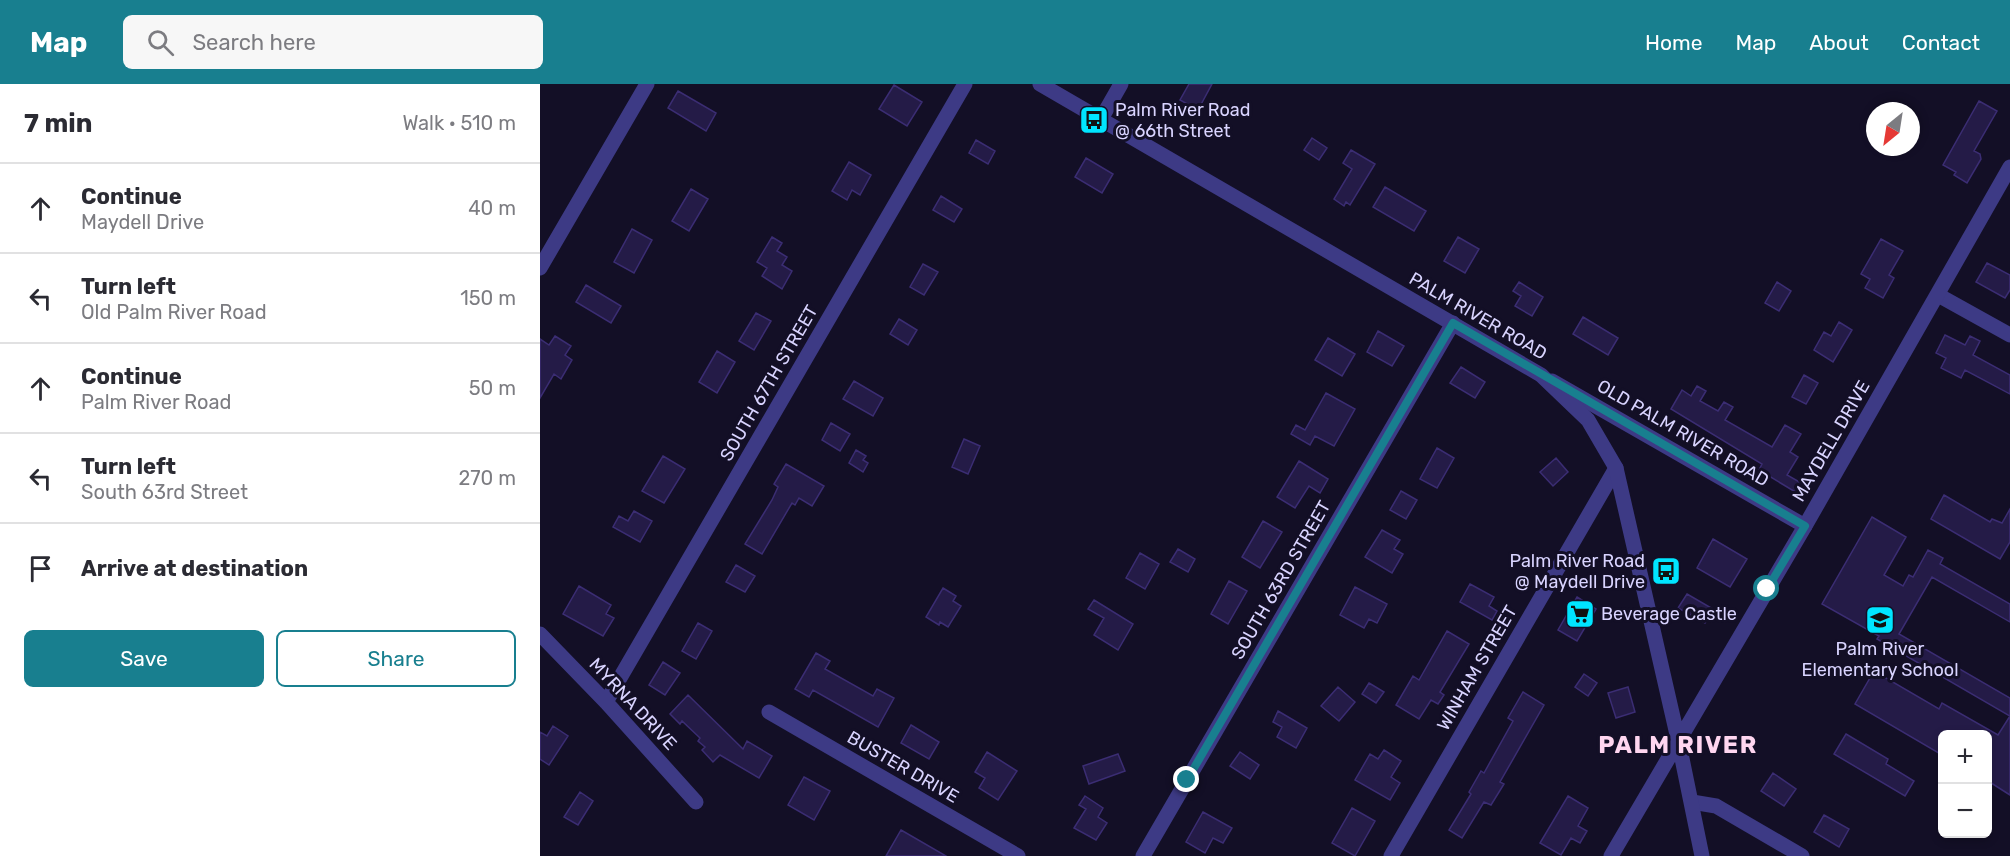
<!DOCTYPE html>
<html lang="en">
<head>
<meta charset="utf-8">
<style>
  :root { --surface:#fff; --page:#f7f7f7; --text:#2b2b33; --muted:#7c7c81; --line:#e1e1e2; --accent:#187f8f }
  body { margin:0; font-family:Rubik,sans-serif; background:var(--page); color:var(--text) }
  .controls { position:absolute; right:18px; bottom:18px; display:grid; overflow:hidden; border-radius:9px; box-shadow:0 3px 9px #0003 }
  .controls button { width:54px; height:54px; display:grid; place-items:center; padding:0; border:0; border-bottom:2px solid var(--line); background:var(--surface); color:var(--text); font:30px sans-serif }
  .compass { position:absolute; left:1326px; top:18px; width:54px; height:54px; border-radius:50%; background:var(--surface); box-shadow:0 3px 9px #0003; rotate:210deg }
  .stop { position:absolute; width:18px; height:18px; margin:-14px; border:4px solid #187f8f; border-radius:50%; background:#fff }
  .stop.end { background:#187f8f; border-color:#fff; box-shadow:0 2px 6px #0008 }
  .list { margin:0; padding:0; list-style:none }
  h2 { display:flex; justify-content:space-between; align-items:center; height:78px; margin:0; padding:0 24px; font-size:26px }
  h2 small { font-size:20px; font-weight:400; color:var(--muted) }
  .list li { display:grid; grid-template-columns:39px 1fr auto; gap:18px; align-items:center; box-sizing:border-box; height:90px; padding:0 24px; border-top:2px solid var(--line) }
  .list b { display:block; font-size:22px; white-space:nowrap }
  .list p { margin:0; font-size:20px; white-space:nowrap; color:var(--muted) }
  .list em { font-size:20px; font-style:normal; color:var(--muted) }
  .actions { display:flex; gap:12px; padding:18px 24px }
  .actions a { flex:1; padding:14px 0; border:2px solid var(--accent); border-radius:9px; text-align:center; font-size:21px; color:var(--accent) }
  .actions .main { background:var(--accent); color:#fff }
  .icon { flex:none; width:33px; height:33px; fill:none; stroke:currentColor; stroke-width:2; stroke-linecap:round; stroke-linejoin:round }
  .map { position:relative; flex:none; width:1470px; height:772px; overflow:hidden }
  header { display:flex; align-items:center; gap:36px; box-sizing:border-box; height:84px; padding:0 30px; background:var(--accent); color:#fff }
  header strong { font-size:28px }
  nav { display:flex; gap:33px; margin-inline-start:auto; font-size:21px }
  .search { width:420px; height:54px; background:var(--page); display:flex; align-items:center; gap:15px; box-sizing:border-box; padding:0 21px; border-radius:9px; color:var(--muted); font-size:22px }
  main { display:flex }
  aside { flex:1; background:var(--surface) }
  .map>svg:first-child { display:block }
  .building { fill:#241b47; stroke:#3b2d73; stroke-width:1.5 }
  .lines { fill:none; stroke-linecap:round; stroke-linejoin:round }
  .minor { stroke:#3d3a85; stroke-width:15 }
  .tertiary { stroke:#3d3a85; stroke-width:15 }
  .route { stroke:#187f8f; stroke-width:8 }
  .labels { text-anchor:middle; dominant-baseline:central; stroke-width:6; stroke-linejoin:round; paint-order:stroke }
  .poi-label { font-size:18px; fill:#d9d4ff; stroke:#130f26; text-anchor:start }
  .street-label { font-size:18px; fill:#d9d4ff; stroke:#130f26 }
  .district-label { font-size:24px; font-weight:bold; letter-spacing:1.5px; fill:#ffd6f0; stroke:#130f26 }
</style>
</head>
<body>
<header>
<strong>Map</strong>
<div class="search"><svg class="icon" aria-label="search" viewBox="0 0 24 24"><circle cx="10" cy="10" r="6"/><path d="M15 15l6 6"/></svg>Search here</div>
<nav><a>Home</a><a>Map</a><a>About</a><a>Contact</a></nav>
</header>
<main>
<aside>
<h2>7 min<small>Walk · 510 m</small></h2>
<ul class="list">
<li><svg class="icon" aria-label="ahead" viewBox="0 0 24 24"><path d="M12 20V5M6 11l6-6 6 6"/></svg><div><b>Continue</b><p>Maydell Drive</p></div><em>40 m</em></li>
<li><svg class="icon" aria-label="left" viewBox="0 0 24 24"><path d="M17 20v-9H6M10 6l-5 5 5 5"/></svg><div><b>Turn left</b><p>Old Palm River Road</p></div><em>150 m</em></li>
<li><svg class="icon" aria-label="ahead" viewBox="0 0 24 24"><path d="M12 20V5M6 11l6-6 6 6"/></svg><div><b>Continue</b><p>Palm River Road</p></div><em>50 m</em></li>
<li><svg class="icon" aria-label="left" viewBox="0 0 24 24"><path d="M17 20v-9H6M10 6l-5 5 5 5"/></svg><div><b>Turn left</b><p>South 63rd Street</p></div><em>270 m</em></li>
<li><svg class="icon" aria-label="arrive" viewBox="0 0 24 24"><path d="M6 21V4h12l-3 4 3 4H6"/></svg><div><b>Arrive at destination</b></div></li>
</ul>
<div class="actions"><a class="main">Save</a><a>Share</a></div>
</aside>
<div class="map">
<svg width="1470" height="772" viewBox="0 0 1470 772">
  <rect width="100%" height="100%" fill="#130f26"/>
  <path class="building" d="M649,0H672L658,26L640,16Z
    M354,1L382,18L367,42L339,25Z
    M138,7L176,29L166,47L128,24Z
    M1439,17L1457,27L1434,67L1440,70L1441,75L1427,99L1414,91L1416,88L1403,81Z
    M772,54L787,64L779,76L764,66Z
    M436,56L455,67L448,80L429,69Z
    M811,66L835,80L810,121L806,118L804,122L794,115L812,85L803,79Z
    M546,74L573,90L562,109L535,93Z
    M309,78L331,91L320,111L312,106L307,116L292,107Z
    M845,103L886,127L874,147L833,123Z
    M151,105L168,115L149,147L132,137Z
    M401,112L422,125L414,138L393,126Z
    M92,145L112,156L94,189L74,178Z
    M232,153L242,159L237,167L247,173L242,181L252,187L242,205L222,192L227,184L217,178Z
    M918,153L939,165L925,189L904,177Z
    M1341,155L1363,167L1349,191L1354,194L1343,214L1325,204L1330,195L1321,190Z
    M1447,179L1470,191V206L1465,214L1436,198Z
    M383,180L398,188L384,211L370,203Z
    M979,198L1003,213L992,232L975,222L981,212L973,207Z
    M1237,198L1251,207L1239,227L1225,219Z
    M46,201L81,222L71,239L36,218Z
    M216,229L231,237L214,266L199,257Z
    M1043,233L1078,254L1068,271L1033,250Z
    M359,235L377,246L368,261L350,250Z
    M1299,238L1312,246L1293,278L1274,266L1284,248L1291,252Z
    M838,247L864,262L852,282L827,268Z
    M1405,251L1425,261L1430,252L1440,257L1433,271L1470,291V310L1425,286L1421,294L1401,284L1406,274L1396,269Z
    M15,252L31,262L25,271L32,276L21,295L14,290L0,314V255L9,261Z
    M788,254L815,270L802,292L775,276Z
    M177,267L195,278L177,309L159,298Z
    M921,283L945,298L935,314L910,299Z
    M1264,291L1278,299L1266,320L1252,313Z
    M314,297L343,314L333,332L303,315Z
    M1157,302L1166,307L1160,317L1178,327L1184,318L1193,323L1185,336L1232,363L1245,341L1261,350L1250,368L1258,373L1247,391L1263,400L1257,409L1219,386L1222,380L1131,325L1142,306L1151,312Z
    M786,309L815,325L794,362L775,352L770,361L751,350L756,341L765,346Z
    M291,339L310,350L300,367L282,356Z
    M424,355L440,362L428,390L412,383Z
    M897,364L914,374L897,404L880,395Z
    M316,366L326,372L323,376L328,379L323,388L309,379Z
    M123,372L145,385L124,419L102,407Z
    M1016,374L1028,388L1013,402L1000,388Z
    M759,377L788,395L780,409L769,402L755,424L737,413Z
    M246,380L284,402L272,422L259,414L255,421L252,419L222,470L205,460L232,416L238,403L234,400Z
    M861,407L877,416L866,435L850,426Z
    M1404,411L1450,438L1452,435L1462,439L1470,425V458L1460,475L1391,435Z
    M94,427L112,437L100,458L73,443L79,432L88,437Z
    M1332,433L1366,453L1344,491L1363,502L1369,491L1373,493L1388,466L1403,474L1400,480L1470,520V538L1392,493L1359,550L1470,614V711L1448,697V651H1402V671L1315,620L1334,587L1399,625L1402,619L1458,651L1470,632L1337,555L1339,552L1282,520Z
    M723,437L742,448L720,484L702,473Z
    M842,446L860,456L854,465L863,470L852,489L825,473Z
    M1173,455L1207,475L1190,503L1157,484Z
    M638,465L655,475L648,488L630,478Z
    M600,469L619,480L605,505L586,494Z
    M196,481L215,492L205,508L186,498Z
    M689,497L707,507L688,540L671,530Z
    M930,500L954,513L949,522L957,527L952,536L920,518Z
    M39,502L71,521L66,530L74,534L63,552L23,530Z
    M815,503L847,520L837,539L829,535L824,544L800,531Z
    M403,504L416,512L413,517L421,522L408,543L400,538L399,541L386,533Z
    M1147,510L1173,525L1165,539L1138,524Z
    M1037,513L1056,525L1037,557L1018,546Z
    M554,516L593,540L578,566L554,551L564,534L548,525Z
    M158,539L172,547L156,575L142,567Z
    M907,547L929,560L900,608L904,611L898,620L891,616L879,635L856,621L873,592L879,596Z
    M276,569L290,577L285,585L333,612L337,605L354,614L338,643L273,606L269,613L255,605Z
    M123,578L140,589L125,611L109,601Z
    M1044,590L1057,599L1048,612L1035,603Z
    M829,599L844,608L836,619L822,610Z
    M798,603L815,618L799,637L781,622Z
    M1088,603L1095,628L1076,634L1068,609Z
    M983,608L1004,621L960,698L964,700L951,721L944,718L922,754L909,746L931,710L929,708L941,687L944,689L973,637L968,634Z
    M148,611L203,665L207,657L232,672L219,694L180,671L173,678L162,666L165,663L158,657L160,654L142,637L140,640L130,630Z
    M738,627L767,644L756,664L737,653L742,643L733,638Z
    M371,641L399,658L389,675L361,659Z
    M13,642L28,652L9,681L0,675V648L7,652Z
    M1306,650L1348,675L1346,680L1374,697L1365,712L1294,670Z
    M844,666L861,677L851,693L860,699L850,716L815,696L830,670L838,675Z
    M447,668L477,687L458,716L439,704L445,694L435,688Z
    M700,668L719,681L710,695L690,682Z
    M578,670L585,687L549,700L543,682Z
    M1233,689L1256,705L1244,722L1221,707Z
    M264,693L290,707L274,736L248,721Z
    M40,708L53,717L38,741L24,733Z
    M545,712L563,724L558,733L567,739L556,756L534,744L546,725L539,721Z
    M1028,712L1048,724L1038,742L1047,747L1040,759L1031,754L1021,771L1000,759Z
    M812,724L835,737L815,772L792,759Z
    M663,728L692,744L683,759L673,754L665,769L646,758Z
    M1284,731L1309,745L1299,763L1274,748Z
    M361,746L406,772H346Z"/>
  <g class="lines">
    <path class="minor" d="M561,35L581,0
      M0,184L107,0
      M1398,211L1470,251
      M1012,297L1265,442
      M0,550L66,618L156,718
      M66,618L425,0
      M229,628L478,772
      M1152,718L1176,722L1262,772
      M603,772L913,239
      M851,772L1076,384"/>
    <path class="tertiary" d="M500,0L1001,291L1048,336L1076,384L1138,655L1162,772
      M1071,772L1265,442L1470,83"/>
  </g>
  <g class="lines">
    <path class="route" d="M647,696L913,239L1265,442L1227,505"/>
  </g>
  <defs>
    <g id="bus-square" transform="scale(1.5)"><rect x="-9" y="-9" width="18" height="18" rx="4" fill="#00e5ff" stroke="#130f26"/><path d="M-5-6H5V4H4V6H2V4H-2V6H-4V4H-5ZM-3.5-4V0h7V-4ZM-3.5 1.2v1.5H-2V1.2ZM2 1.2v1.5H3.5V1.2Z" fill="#111"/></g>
    <g id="supermarket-square" transform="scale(1.5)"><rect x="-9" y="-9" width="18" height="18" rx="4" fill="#00e5ff" stroke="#130f26"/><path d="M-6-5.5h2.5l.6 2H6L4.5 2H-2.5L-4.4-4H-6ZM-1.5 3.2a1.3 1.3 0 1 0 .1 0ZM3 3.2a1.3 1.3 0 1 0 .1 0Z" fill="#111"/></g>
    <g id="school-square" transform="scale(1.5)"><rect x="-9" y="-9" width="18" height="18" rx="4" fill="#00e5ff" stroke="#130f26"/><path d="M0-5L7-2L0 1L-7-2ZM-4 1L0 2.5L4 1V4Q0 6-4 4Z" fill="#111"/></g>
  </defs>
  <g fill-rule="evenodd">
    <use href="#bus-square" x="554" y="36"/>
    <use href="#bus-square" x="1126" y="487"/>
    <use href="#supermarket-square" x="1040" y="530"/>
    <use href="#school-square" x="1340" y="536"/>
  </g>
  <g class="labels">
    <g class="poi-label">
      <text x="575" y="26">Palm River Road<tspan x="575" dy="21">@ 66th Street</tspan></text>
      <text x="1105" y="477" text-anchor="end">Palm River Road<tspan x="1105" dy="21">@ Maydell Drive</tspan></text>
      <text x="1061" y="530">Beverage Castle</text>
      <text x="1340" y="565" text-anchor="middle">Palm River<tspan x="1340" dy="21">Elementary School</tspan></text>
    </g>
    <g class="street-label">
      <text transform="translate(938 232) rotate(30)">PALM RIVER ROAD</text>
      <text transform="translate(229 299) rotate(-60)">SOUTH 67TH STREET</text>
      <text transform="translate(1143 349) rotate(30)">OLD PALM RIVER ROAD</text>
      <text transform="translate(1291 357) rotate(-60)">MAYDELL DRIVE</text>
      <text transform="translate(741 496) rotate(-60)">SOUTH 63RD STREET</text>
      <text transform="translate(937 584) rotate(-60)">WINHAM STREET</text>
      <text transform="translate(93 620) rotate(47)">MYRNA DRIVE</text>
      <text transform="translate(363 683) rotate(30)">BUSTER DRIVE</text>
    </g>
    <g class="district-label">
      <text x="1138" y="661">PALM RIVER</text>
    </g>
  </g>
</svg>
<div class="controls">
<button>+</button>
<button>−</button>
</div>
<svg class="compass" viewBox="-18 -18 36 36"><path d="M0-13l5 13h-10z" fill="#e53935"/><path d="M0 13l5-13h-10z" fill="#7c7c81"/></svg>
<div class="stop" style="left:1227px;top:505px"></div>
<div class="stop end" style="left:647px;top:696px"></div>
</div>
</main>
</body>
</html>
